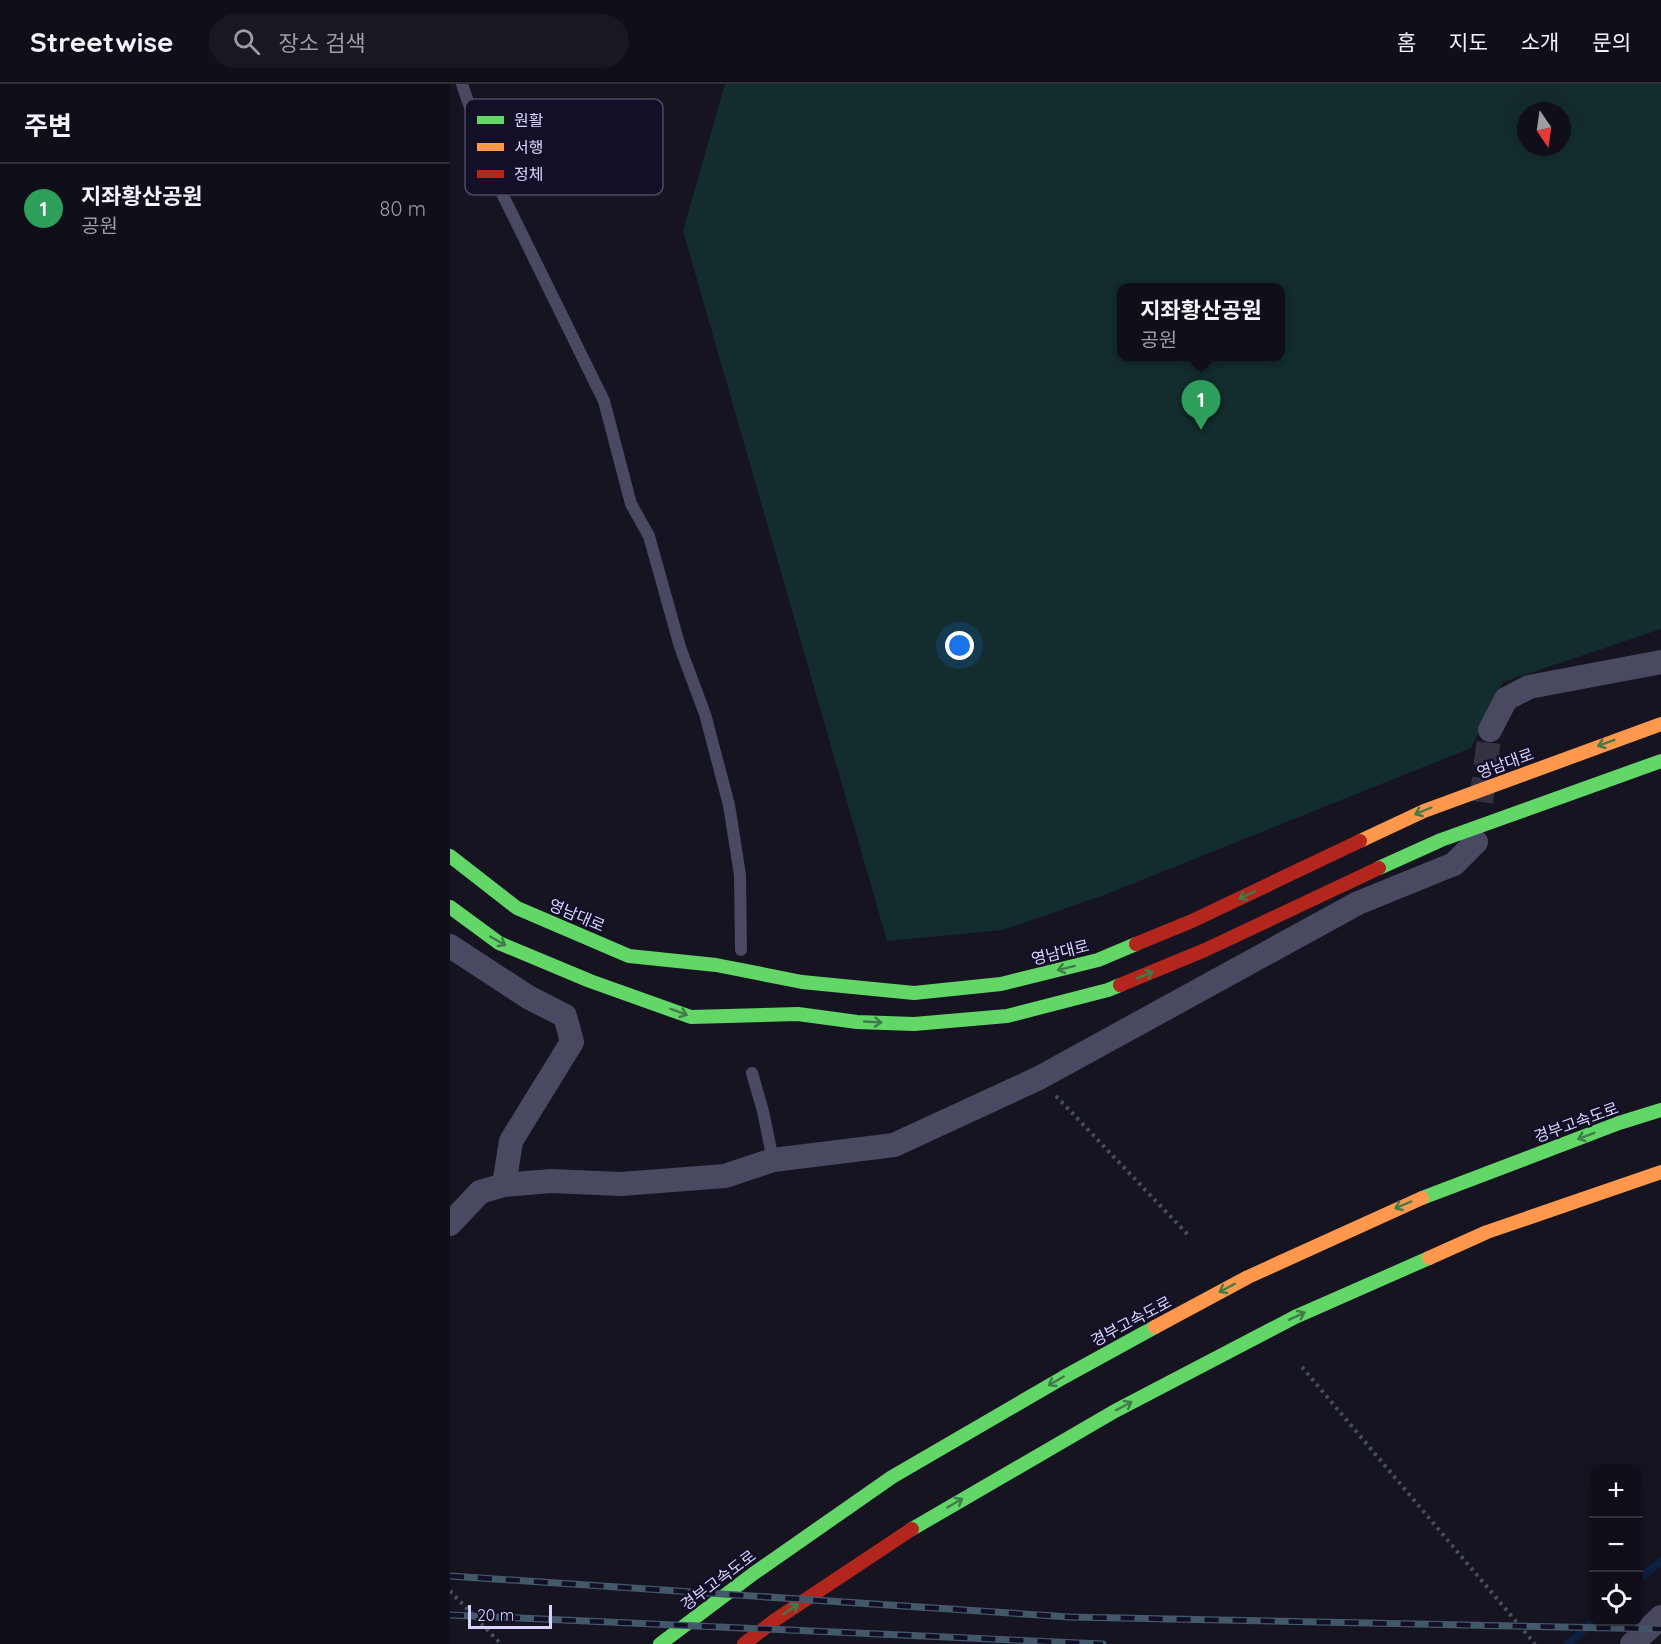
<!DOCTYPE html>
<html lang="ko">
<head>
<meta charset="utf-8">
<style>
  :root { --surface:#100f19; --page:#191822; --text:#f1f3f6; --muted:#9c9ca2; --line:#302f38; --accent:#d93025 }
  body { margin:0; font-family:Quicksand,"Noto Sans KR",sans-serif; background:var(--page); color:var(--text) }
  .controls { position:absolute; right:18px; bottom:18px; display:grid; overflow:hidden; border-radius:12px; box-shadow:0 6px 24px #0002 }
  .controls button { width:54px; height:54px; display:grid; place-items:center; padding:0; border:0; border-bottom:2px solid var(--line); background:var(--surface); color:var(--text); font:30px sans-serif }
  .compass { position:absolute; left:1067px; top:18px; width:54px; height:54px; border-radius:50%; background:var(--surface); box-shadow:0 6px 24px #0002; rotate:167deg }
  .scale { position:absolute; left:18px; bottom:15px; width:84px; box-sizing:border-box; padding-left:6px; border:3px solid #d9d4ff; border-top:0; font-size:16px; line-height:21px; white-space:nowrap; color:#d9d4ff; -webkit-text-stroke:4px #130f26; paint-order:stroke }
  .you { position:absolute; left:510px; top:562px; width:21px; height:21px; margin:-15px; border:4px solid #fff; border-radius:50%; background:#1a73e8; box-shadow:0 0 0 9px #1a73e833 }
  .badge { display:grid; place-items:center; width:39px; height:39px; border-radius:50%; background:var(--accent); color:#fff; font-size:20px; font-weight:700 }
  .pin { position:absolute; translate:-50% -50px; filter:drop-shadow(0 2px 3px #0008) }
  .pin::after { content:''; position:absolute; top:32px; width:21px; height:18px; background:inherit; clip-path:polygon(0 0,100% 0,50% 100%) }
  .popup { position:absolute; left:667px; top:199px; width:168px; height:78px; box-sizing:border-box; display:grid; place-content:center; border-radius:12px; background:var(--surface); filter:drop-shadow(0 2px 4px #0005); font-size:20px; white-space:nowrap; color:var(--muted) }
  .popup b { font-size:22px; color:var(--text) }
  .popup::after { content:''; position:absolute; left:50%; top:100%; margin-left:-12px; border:12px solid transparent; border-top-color:var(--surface) }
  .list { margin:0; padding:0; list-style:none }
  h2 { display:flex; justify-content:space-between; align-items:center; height:78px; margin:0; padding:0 24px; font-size:26px }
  h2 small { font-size:20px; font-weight:400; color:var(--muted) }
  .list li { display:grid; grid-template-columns:39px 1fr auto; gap:18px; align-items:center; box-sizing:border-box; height:90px; padding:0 24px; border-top:2px solid var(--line) }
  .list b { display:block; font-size:22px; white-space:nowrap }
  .list p { margin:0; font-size:20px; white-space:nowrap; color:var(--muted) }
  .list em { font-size:20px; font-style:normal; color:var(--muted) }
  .icon { flex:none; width:33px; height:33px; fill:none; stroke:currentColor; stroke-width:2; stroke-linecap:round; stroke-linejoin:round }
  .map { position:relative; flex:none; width:1211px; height:1560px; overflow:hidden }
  header { display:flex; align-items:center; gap:36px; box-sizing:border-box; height:84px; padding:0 30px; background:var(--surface); border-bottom:2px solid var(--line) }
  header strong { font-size:28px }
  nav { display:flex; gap:33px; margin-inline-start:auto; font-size:21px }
  .search { width:420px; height:54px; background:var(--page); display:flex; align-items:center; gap:15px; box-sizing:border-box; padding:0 21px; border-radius:33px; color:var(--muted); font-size:22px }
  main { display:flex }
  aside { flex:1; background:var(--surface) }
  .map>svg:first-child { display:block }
  .green { fill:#132c2d; fill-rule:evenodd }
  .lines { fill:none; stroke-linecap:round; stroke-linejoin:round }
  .stream { stroke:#0d2144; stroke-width:8 }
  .street-tunnel { stroke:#333142; stroke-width:24; stroke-dasharray:24 12; stroke-linecap:butt }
  .path { stroke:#44505f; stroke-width:4; stroke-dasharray:3 4.5; stroke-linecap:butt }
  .lane { stroke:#4a4962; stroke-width:12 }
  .street { stroke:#4a4962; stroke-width:24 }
  .fast { stroke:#63d668; stroke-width:14 }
  .slow { stroke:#ff974d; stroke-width:14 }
  .jam { stroke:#b3261e; stroke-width:14 }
  .rail-casing { stroke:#43596b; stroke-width:7 }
  .rail { stroke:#130f26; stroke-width:4.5; stroke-dasharray:14; stroke-linecap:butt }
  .oneway { stroke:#3f7c4a }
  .labels { text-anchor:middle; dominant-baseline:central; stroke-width:5; stroke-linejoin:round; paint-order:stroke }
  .street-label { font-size:16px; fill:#d9d4ff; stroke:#130f26 }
  .key { fill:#130f26; stroke:#4e4a67; stroke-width:1.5 }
  .key-label { font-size:16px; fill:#d9d4ff }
</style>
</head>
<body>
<header>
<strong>Streetwise</strong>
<div class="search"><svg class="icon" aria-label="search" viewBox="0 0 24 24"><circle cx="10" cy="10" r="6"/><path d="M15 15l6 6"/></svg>장소 검색</div>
<nav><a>홈</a><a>지도</a><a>소개</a><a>문의</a></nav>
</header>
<main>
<aside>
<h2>주변<small></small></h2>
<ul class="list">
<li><span class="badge" style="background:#2e9e5b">1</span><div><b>지좌황산공원</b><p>공원</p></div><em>80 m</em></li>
</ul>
</aside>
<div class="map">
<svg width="1211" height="1560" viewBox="0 0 1211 1560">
  <rect width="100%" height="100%" fill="#161421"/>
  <path class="green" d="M275,0H1211V545L1053,598L1021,664L654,811L553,846L437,857L233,147ZM1076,27H1112V63H1076ZM672,204H831V272H672Z"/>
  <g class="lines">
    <path class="stream" d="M1188,1496L1211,1477
      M1118,1560L1144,1537"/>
    <path class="street-tunnel" d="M1031,718L1040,646"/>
    <path class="path" d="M606,1012L740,1153
      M852,1283L1085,1560
      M0,1507L51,1560"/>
    <path class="lane" d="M12,0L43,91L154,317L181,420L199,452L230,563L255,630L279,721L290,791L291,866
      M302,989L313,1027L323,1076"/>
    <path class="street" d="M1040,646L1056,615L1079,603L1211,578
      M0,862L78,913L115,932L122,958L61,1057L54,1101
      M0,1140L30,1108L54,1101L101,1097L171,1100L275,1092L323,1076L444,1061L589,994L908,819L1004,780L1026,758
      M1182,1560L1211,1533"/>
    <path class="fast" d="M0,772L67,824L179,872L266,881L352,898L464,909L551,900L648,876L686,860
      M929,784L991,756L1211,677
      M0,823L49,859L140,897L241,933L348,930L407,938L464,940L557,932L658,906L670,901
      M972,1114L1169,1039L1211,1026
      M462,1445L665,1327L845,1233L979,1174
      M210,1560L303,1490L442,1393L614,1293L705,1243"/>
    <path class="slow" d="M910,757L974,727L1211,640
      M979,1174L1037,1148L1211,1088
      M705,1243L798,1193L972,1114"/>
    <path class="jam" d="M686,860L742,837L910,757
      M670,901L755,866L929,784
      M294,1560L325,1536L462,1445"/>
    <g class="rail-casing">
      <path id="rail" d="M0,1492L620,1533L1211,1545
        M0,1531L653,1560"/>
    </g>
    <use href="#rail" class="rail"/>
  </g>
  <defs><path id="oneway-shaft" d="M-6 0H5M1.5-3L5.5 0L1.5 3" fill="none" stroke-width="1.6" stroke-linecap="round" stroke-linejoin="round" transform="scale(1.5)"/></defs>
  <g class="oneway">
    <use href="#oneway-shaft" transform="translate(1156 659) rotate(160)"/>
    <use href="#oneway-shaft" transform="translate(973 727) rotate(157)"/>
    <use href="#oneway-shaft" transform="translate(797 811) rotate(154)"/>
    <use href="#oneway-shaft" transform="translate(48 857) rotate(30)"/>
    <use href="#oneway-shaft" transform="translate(616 884) rotate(166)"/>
    <use href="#oneway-shaft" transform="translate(695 891) rotate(-22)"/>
    <use href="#oneway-shaft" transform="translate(229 928) rotate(20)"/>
    <use href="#oneway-shaft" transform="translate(423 938) rotate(3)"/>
    <use href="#oneway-shaft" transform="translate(1136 1052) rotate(159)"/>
    <use href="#oneway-shaft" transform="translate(953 1121) rotate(157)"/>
    <use href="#oneway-shaft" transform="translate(777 1204) rotate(152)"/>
    <use href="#oneway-shaft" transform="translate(847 1232) rotate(-25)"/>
    <use href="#oneway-shaft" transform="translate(606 1297) rotate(150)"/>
    <use href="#oneway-shaft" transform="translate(674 1322) rotate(-28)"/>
    <use href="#oneway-shaft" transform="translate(505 1419) rotate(-30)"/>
    <use href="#oneway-shaft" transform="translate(341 1525) rotate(-34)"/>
  </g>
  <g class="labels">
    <g class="street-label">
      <text transform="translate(1055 679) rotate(-20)">영남대로</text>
      <text transform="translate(127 831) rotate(23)">영남대로</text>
      <text transform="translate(610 868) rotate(-14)">영남대로</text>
      <text transform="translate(1126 1038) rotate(-20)">경부고속도로</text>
      <text transform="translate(681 1237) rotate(-28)">경부고속도로</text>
      <text transform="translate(268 1496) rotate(-37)">경부고속도로</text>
    </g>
  </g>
  <rect x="15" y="15" width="198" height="96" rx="9" class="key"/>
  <rect x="27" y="32" width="27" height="8" fill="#63d668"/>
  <rect x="27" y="59" width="27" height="8" fill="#ff974d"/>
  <rect x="27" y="86" width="27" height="8" fill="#b3261e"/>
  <g class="key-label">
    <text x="64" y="42">원활</text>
    <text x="64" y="69">서행</text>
    <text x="64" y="96">정체</text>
  </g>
</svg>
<div class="controls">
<button>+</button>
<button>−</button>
<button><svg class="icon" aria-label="locate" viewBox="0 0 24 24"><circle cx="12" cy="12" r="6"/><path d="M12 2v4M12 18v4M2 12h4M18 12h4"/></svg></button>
</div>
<svg class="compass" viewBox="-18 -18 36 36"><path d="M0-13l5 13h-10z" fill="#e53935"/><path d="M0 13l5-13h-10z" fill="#9c9ca2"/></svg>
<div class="scale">20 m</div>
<div class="you"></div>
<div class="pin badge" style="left:751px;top:346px;background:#2e9e5b">1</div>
<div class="popup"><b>지좌황산공원</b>공원</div>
</div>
</main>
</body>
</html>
